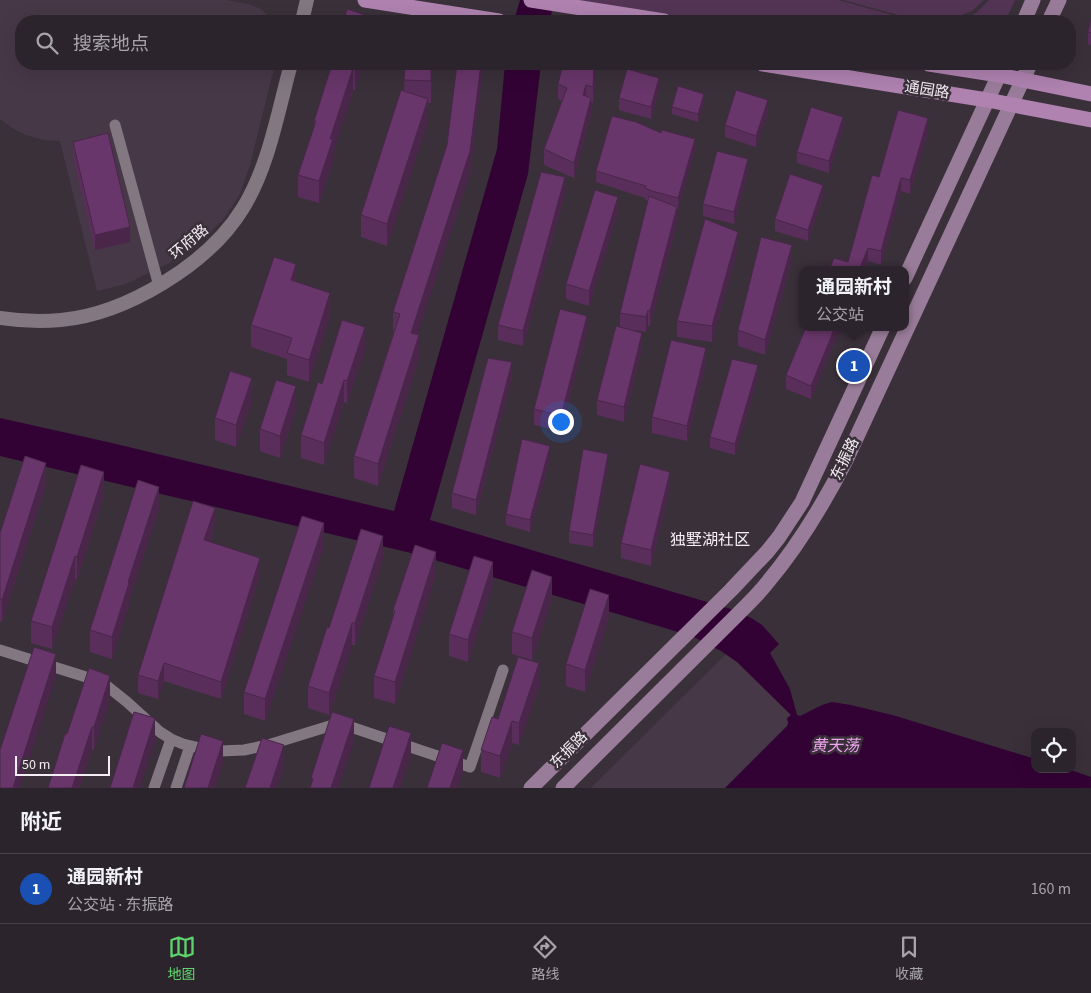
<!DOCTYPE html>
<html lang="zh">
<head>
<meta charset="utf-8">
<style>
  :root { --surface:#2c242c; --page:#383038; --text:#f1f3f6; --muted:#a6a4a9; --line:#484148; --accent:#5dd56d }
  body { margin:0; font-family:"Source Sans 3","Noto Sans SC",sans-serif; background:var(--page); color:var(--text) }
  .controls { position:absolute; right:15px; bottom:15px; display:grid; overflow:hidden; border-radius:10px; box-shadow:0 5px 20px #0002 }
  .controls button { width:45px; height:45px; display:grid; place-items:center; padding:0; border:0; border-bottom:1px solid var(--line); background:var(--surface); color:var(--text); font:25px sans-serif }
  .scale { position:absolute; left:15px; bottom:12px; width:95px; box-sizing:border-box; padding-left:5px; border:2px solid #f4eef4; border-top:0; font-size:14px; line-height:18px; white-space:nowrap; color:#f4eef4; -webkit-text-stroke:4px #3a303a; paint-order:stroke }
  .you { position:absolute; left:560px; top:421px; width:18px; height:18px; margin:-12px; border:4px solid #fff; border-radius:50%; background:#1a73e8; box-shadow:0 0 0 8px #1a73e833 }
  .badge { display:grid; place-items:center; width:32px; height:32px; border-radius:50%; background:var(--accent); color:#fff; font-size:16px; font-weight:700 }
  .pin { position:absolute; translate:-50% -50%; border:2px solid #fff; box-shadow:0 1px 5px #0006 }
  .popup { position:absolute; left:799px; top:266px; width:110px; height:65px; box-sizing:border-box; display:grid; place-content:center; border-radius:10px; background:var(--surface); filter:drop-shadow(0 1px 4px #0005); font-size:16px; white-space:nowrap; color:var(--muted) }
  .popup b { font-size:19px; color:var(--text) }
  .popup::after { content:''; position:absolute; left:50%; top:100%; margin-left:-10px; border:10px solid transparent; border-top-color:var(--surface) }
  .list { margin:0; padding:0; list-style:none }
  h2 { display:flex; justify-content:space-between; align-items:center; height:65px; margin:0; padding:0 20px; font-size:21px }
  h2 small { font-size:16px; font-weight:400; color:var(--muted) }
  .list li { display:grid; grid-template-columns:32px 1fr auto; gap:15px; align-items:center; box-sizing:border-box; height:70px; padding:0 20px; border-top:1px solid var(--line) }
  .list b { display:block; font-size:19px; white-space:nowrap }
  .list p { margin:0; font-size:16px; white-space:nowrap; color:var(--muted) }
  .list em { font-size:16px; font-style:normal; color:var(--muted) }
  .icon { flex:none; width:28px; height:28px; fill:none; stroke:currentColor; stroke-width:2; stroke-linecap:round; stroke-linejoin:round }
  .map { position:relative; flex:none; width:1091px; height:788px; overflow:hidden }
  .search { position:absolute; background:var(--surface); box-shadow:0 5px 20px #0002; left:15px; right:15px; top:15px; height:55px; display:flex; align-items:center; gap:12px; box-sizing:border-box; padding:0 18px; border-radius:20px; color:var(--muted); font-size:19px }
  .sheet { height:135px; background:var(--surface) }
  nav { display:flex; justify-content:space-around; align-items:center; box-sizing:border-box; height:70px; border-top:1px solid var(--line); background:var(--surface); font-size:14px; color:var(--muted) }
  nav a { display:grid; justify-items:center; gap:2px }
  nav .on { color:var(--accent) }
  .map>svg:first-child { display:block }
  .built { fill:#473847 }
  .green { fill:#533454 }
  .water { fill:#330235 }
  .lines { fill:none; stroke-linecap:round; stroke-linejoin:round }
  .minor { stroke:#837782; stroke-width:11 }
  .tertiary { stroke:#837782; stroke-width:14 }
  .secondary { stroke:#997c99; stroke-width:15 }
  .primary { stroke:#af82b0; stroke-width:15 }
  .wall { fill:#592e5b }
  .shaded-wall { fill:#49264a }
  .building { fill:#68366a; stroke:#49264a }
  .labels { text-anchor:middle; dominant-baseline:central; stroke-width:5; stroke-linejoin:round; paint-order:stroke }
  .street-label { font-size:15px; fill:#f4eef4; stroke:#3a303a }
  .neighbourhood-label { font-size:16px; fill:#f4eef4; stroke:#3a303a }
  .water-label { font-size:16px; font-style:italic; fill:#efa4f0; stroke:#3a303a }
</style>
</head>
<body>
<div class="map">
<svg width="1091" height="788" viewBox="0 0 1091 788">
  <rect width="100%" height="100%" fill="#3a303a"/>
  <path class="built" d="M0,0H227L248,4L261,9L272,19L274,21H21V64H275L250,165L239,196L222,221L195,246L167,264L126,284L97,291L60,141L44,140L26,135L14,129L0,119Z
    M726,654L737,662L791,715L787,726L725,788H591Z"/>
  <path class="green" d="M570,0H838L914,21H700Z
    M843,0H984L972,11L956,17L937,21H920Z
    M989,0H1015L1006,20L1004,21H969L967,18L977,12Z"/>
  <path class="water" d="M520,0H554L550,21H514Z
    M505,64H541L528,174L430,520L734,610L753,619L762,625L779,644L770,653L790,689L797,715L800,716L822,705L832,702L851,705L896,716L1035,759V769H1068L1091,777V788H725L787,726L788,723L787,718L791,715L737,662L721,651L694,637L665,628L411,553L0,456V418L112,443L394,511L497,149Z"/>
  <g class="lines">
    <path class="minor" d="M115,125L159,286
      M0,650L86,677L107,686L127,702L160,732L171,739L183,744L200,748L220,751L244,750L268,745L336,724H342L470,767L503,670
      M154,788L171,739
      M176,788L190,746"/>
    <path class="tertiary" d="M302,21L307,0
      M0,318C20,321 41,322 61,320C126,314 209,264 243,208C269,166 278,111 291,64"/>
    <path class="secondary" d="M1024,21L1033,0
      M1049,21L1059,0
      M905,278L1004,64
      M531,788L731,590L767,552L779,537L802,502L883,327
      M563,788L744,608C752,600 760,592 767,583C799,545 824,503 846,460L1030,64"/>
    <path class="primary" d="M365,0L499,21
      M531,0L664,21
      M763,64L987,100L1091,120
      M929,64L999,75L1091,94"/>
  </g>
  <path class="wall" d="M1091,17V45L1088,44V32Z
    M331,64H363L355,90H353L333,153V161L319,203L298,197V175L314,127V121L331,69Z
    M405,64H432L431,103H428V121L387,246L361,237V215L404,91Z
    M483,64L470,173L417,335L419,358L378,486L354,478V456L393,334V312Z
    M595,78L593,103L591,102V114L574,178L544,165V149L562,101L558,99V84Z
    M659,90L651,119L619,110V98Z
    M704,102L698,122L672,114V107Z
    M768,112L756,147L725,137V125Z
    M843,128L829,173L797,163V152Z
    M928,132L910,194L901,191L881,265L868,261L864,270H829L848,262Z
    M73,142L130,242L95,250L73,157Z
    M695,150L678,209H677V223L650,326H648L646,332L634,330L642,348L624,422L597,415V400L620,327V313L648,201L645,200V198L596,182V171Z
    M748,170L734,224L703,216V204Z
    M565,193L523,346L498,340V325Z
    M823,196L808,241L775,231V219Z
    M618,212L589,306L566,299V284Z
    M738,248L712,342L677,337V321Z
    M792,260L765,355L738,346V330Z
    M296,282L330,315L309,382L287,375V359L251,347V325Z
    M841,327L811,399L786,389V375Z
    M587,331L561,431L534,425V409Z
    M365,349L347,403L344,402L324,465L301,458V435L322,384Z
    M706,363L687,441L652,433V417Z
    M512,377L476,515L452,508V493Z
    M758,377L735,455L710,448V437Z
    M252,400L236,447L215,440V418Z
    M296,408L280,458L260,451V429Z
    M550,458L530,532L506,525V514Z
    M608,465L593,547L569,543V531Z
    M46,485L2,622L0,621V533Z
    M670,487L651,566L621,558V543Z
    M104,495L77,579H75L52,649L31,643V621Z
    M159,509L129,600V605L112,659L90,652V630Z
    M215,526L210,541L260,575L221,699L164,681L158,699L138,693V675Z
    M324,546L265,721L244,714V692Z
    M383,558L355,645H352L329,715L308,708V686L329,628Z
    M436,574L395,704L374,698V676L393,616V610Z
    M493,584L468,662L449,656V634Z
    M552,599L532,660L512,654V632Z
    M609,617L585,692L566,686V664Z
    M539,686L519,745L512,743L500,778L481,772V750L498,719Z
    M110,698L94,750L92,749L79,788H48L67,734Z"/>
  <path class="shaded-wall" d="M356,64H363L355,90V68Z
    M431,64H432L431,103Z
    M481,64H483V68L470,173L411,355V333Z
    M595,64V78L593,103V87Z
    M353,68V90L333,153V161L319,203V181L330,139Z
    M659,78V90L651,119V107Z
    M586,85V101L583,95Z
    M704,94V102L698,122V114Z
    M591,98V114L574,178V163Z
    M428,99V121L387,246V224Z
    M768,100V112L756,147V136Z
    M843,117V128L829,173V161Z
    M928,118V132L910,194V180Z
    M695,139V150L678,209V198Z
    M748,159V170L734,224V212Z
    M565,177V193L523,346V331Z
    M901,178V191L881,265V251Z
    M823,185V196L808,241V230Z
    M618,197V212L589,306V291Z
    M677,207V223L650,326V311Z
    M130,227V242L95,250V235Z
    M738,232V248L712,342V326Z
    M792,245V260L765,355V340Z
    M868,248V261L864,270H859Z
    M296,264V286L291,280Z
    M330,293V315L309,382V360Z
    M648,310V326L646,332V317Z
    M587,316V331L561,431V416Z
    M365,327V349L347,403V381Z
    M835,327H841L811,399V386Z
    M642,333V348L624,422V407Z
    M419,335V358L378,486V464Z
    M706,348V363L687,441V426Z
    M512,362V377L476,515V500Z
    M758,365V377L735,455V444Z
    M252,378V400L236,447V425Z
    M344,380V402L324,465V443Z
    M296,386V408L280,458V436Z
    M550,446V458L530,532V520Z
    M608,454V465L593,547V535Z
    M46,463V485L2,622V600Z
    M104,472V495L77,579V557Z
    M670,472V487L651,566V550Z
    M159,487V509L129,600V605L112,659V637L128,582Z
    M215,508V526L204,557V540Z
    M324,523V546L265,721V699Z
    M383,536V558L355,645V623Z
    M436,552V574L395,704V682Z
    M75,556V579L52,649V627Z
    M260,558V575L221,699V682Z
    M493,562V584L468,662V640Z
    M552,577V599L532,660V638Z
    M609,595V617L585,692V670Z
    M352,623V645L329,715V693Z
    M56,654V676L20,788H13Z
    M164,663V681L158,699V681Z
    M539,663V686L519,745V723Z
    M110,676V698L94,750V727Z
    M155,718V741L140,788H133Z
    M354,719V742L338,788H331Z
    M512,721V743L500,778V756Z
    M92,727V749L79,788H72Z
    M411,733V755L400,788H393Z
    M223,741V763L215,788H208Z
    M284,745V767L277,788H270Z
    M463,750V772L458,788H450Z"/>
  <path class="building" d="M347,9L371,17L370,21H344Z
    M1091,17V33L1088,32Z
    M332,64H356L355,68H353L330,139H333L319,181L298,175L316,121H314Z
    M405,64H431V81L404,80Z
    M457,64H481L470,151L411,333L419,335L378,464L354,456L400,314L393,312L447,145Z
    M563,64H594L593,87L586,85L583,95L591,98L574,163L544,149L567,88L558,84Z
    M627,69L659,78L651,107L619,98Z
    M678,86L704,94L698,114L672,107Z
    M401,90L428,99L387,224L361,215Z
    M736,90L768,100L756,136L725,125Z
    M811,107L843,117L829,161L797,152Z
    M898,110L928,118L910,180L901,178L881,251L868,248L859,270H829L834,258L848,262L872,175L879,177Z
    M612,116L636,122L661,133L662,130L695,139L678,198L652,191L645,188L646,186L596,171Z
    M108,133L130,227L95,235L73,142Z
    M717,151L748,159L734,212L703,204Z
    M541,172L565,177L523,331L498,325Z
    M790,174L823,185L808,230L775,219Z
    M595,190L618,197L589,291L566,284Z
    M649,196L677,207L650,311L648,310L646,317L620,313Z
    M705,219L738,232L712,326L677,321Z
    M761,237L792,245L765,340L738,330Z
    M274,257L296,264L291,280L330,293L309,360L287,353L292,338L251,325Z
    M560,309L587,316L561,416L534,409Z
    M342,320L365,327L347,381L344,380L324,443L301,435L318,382L322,384Z
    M616,326L642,333L624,407L597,400Z
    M806,327H835L811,386L786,375Z
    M671,340L706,348L687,426L652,417Z
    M488,358L512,362L476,500L452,493Z
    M732,359L758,365L735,444L710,437Z
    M230,371L252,378L236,425L215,418Z
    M276,380L296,386L280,436L260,429Z
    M522,439L550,446L530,520L506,514Z
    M583,449L608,454L593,535L569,531Z
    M25,456L46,463L2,600L0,599V533Z
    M640,464L670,472L651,550L621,543Z
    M81,465L104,472L77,557L75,556L52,627L31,621Z
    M138,480L159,487L128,582L129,583L112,637L90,630Z
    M193,501L215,508L204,540L260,558L221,682L164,663L158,681L138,675Z
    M302,516L324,523L265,699L244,692Z
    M361,529L383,536L355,623H352L329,693L308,686L327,627L329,628Z
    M415,545L436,552L395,682L374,676L395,611L393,610Z
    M474,556L493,562L468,640L449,634Z
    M532,570L552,577L532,638L512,632Z
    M590,589L609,595L585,670L566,664Z
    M34,647L56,654L13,788H0V750Z
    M518,657L539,663L519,723L512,721L500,756L481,750L492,717L498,719Z
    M89,668L108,675L110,676L94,727H92L72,788H48L65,734H67Z
    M134,712L155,718L133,788H110Z
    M332,712L354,719L331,788H310L313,779L311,778Z
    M389,726L411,733L393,788H369Z
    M201,734L223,741L208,788H184Z
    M262,738L284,745L270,788H245Z
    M442,743L463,750L450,788H427Z"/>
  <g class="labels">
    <g class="street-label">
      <text transform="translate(927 90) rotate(9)">通园路</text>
      <text transform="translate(189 242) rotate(-40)">环府路</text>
      <text transform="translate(845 459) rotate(-64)">东振路</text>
      <text transform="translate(569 750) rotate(-45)">东振路</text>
    </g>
    <g class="neighbourhood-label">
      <text x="710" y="540">独墅湖社区</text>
    </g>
    <g class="water-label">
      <text x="835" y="746">黄天荡</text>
    </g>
  </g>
</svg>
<div class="controls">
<button><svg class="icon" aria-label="locate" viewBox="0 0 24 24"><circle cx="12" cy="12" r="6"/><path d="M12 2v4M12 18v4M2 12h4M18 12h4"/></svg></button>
</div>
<div class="scale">50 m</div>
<div class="you"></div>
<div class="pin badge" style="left:854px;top:366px;background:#1a4fb4">1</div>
<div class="popup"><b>通园新村</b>公交站</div>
<div class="search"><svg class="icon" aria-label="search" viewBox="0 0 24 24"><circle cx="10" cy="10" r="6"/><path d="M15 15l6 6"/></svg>搜索地点</div>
</div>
<section class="sheet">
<h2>附近<small></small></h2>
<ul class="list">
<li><span class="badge" style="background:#1a4fb4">1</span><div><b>通园新村</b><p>公交站 · 东振路</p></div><em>160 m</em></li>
</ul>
</section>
<nav>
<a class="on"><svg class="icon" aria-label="map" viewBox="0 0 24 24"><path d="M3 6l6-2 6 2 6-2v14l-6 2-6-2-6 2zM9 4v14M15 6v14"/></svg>地图</a>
<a><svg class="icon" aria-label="directions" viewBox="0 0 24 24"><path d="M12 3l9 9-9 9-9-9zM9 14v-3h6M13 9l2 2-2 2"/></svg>路线</a>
<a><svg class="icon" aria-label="saved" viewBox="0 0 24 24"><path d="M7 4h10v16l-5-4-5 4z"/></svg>收藏</a>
</nav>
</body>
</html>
